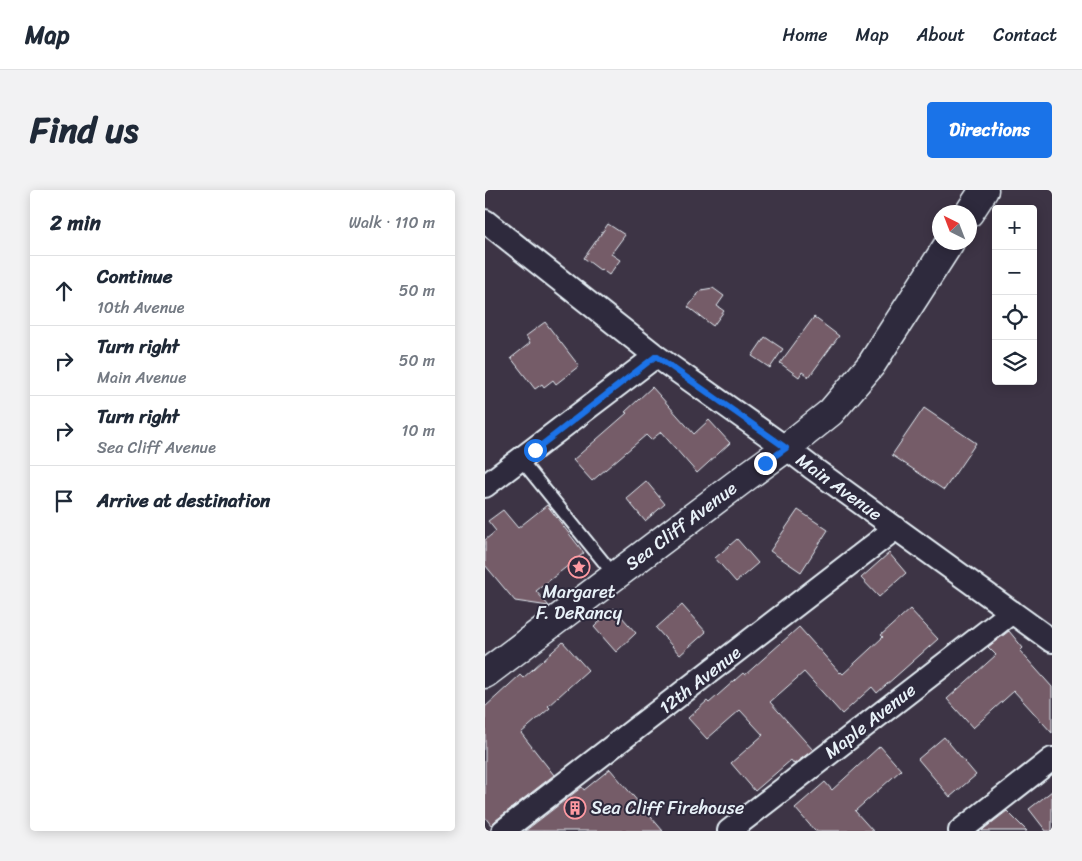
<!DOCTYPE html>
<html lang="en">
<head>
<meta charset="utf-8">
<style>
  :root { --surface:#fff; --page:#f2f2f3; --text:#1f2937; --muted:#747a83; --line:#e0e1e3; --accent:#1a73e8 }
  body { margin:0; font-family:Sriracha,sans-serif; background:var(--page); color:var(--text) }
  .controls { position:absolute; right:15px; top:15px; display:grid; overflow:hidden; border-radius:5px; box-shadow:0 2px 12px #0003 }
  .controls button { width:45px; height:45px; display:grid; place-items:center; padding:0; border:0; border-bottom:1px solid var(--line); background:var(--surface); color:var(--text); font:25px sans-serif }
  .compass { position:absolute; left:447px; top:15px; width:45px; height:45px; border-radius:50%; background:var(--surface); box-shadow:0 2px 12px #0003; rotate:318deg }
  .stop { position:absolute; width:15px; height:15px; margin:-11px; border:4px solid #1a73e8; border-radius:50%; background:#fff }
  .stop.end { background:#1a73e8; border-color:#fff; box-shadow:0 1px 5px #0008 }
  .list { margin:0; padding:0; list-style:none }
  h2 { display:flex; justify-content:space-between; align-items:center; height:65px; margin:0; padding:0 20px; font-size:21px }
  h2 small { font-size:16px; font-weight:400; color:var(--muted) }
  .list li { display:grid; grid-template-columns:32px 1fr auto; gap:15px; align-items:center; box-sizing:border-box; height:70px; padding:0 20px; border-top:1px solid var(--line) }
  .list b { display:block; font-size:19px; white-space:nowrap }
  .list p { margin:0; font-size:16px; white-space:nowrap; color:var(--muted) }
  .list em { font-size:16px; font-style:normal; color:var(--muted) }
  .icon { flex:none; width:28px; height:28px; fill:none; stroke:currentColor; stroke-width:2; stroke-linecap:round; stroke-linejoin:round }
  .map { position:relative; flex:none; width:567px; height:641px; overflow:hidden; border-radius:5px }
  header { display:flex; align-items:center; gap:30px; box-sizing:border-box; height:70px; padding:0 25px; background:var(--surface); border-bottom:1px solid var(--line) }
  header strong { font-size:24px }
  nav { display:flex; gap:28px; margin-inline-start:auto; font-size:18px }
  .intro { display:flex; align-items:center; justify-content:space-between; box-sizing:border-box; height:120px; padding:0 30px }
  h1 { margin:0; font-size:35px }
  .button { padding:12px 22px; border-radius:5px; background:var(--accent); color:#fff; font-size:18px; font-weight:700 }
  main { display:flex; gap:30px; padding:0 30px }
  aside { flex:1; background:var(--surface); border-radius:5px; box-shadow:0 2px 12px #0003 }
  .map>svg:first-child { display:block }
  .building { fill:#745b67; stroke:#e8f1f8 }
  .lines { fill:none; stroke-linecap:round; stroke-linejoin:round }
  .service-casing { stroke:#e8f1f8; stroke-width:15 }
  .minor-casing { stroke:#e8f1f8; stroke-width:26 }
  .tertiary-casing { stroke:#e8f1f8; stroke-width:31 }
  .service { stroke:#2f2a3d; stroke-width:11 }
  .minor { stroke:#2f2a3d; stroke-width:22 }
  .tertiary { stroke:#2f2a3d; stroke-width:28 }
  .route { stroke:#1a73e8; stroke-width:6 }
  .labels { text-anchor:middle; dominant-baseline:central; stroke-width:4; stroke-linejoin:round; paint-order:stroke }
  .street-label { font-size:18px; fill:#e8f1f8; stroke:#2f2a3d }
  .poi-label { font-size:18px; fill:#e8f1f8; stroke:#2f2a3d }
</style>
</head>
<body>
<header>
<strong>Map</strong>
<nav><a>Home</a><a>Map</a><a>About</a><a>Contact</a></nav>
</header>
<div class="intro"><h1>Find us</h1><a class="button">Directions</a></div>
<main>
<aside>
<h2>2 min<small>Walk · 110 m</small></h2>
<ul class="list">
<li><svg class="icon" aria-label="ahead" viewBox="0 0 24 24"><path d="M12 20V5M6 11l6-6 6 6"/></svg><div><b>Continue</b><p>10th Avenue</p></div><em>50 m</em></li>
<li><svg class="icon" aria-label="right" viewBox="0 0 24 24"><path d="M7 20v-9h11M14 6l5 5-5 5"/></svg><div><b>Turn right</b><p>Main Avenue</p></div><em>50 m</em></li>
<li><svg class="icon" aria-label="right" viewBox="0 0 24 24"><path d="M7 20v-9h11M14 6l5 5-5 5"/></svg><div><b>Turn right</b><p>Sea Cliff Avenue</p></div><em>10 m</em></li>
<li><svg class="icon" aria-label="arrive" viewBox="0 0 24 24"><path d="M6 21V4h12l-3 4 3 4H6"/></svg><div><b>Arrive at destination</b></div></li>
</ul>
</aside>
<div class="map">
<svg width="567" height="641" viewBox="0 0 567 641">
  <rect width="100%" height="100%" fill="#3d3445"/>
  <filter id="ink" filterUnits="userSpaceOnUse"><feTurbulence type="fractalNoise" baseFrequency=".02" numOctaves="2"/><feDisplacementMap in="SourceGraphic" scale="10" xChannelSelector="R" yChannelSelector="G"/><feConvolveMatrix kernelMatrix="1 2 1 2 8 2 1 2 1" color-interpolation-filters="sRGB"/></filter>
  <g filter="url(#ink)">
    <path class="building" d="M123,34L140,45L126,64L135,70L124,85L116,79L115,80L99,68Z
      M228,98L239,106L232,116L239,121L228,136L203,117L216,100Z
      M329,127L354,146L324,187L317,182L314,187L295,173Z
      M60,132L94,176L71,194L68,190L59,197L57,194L50,199L26,168L45,153L41,146Z
      M280,147L298,159L285,178L267,166Z
      M167,197L209,244L224,230L245,253L212,283L176,242L166,250L161,245L107,291L88,270L142,223L140,222Z
      M439,218L491,253L459,300L407,265Z
      M161,291L180,314L160,331L141,308Z
      M62,315L99,363L51,401L64,416L30,411L0,375V350L11,341L3,331L18,320L33,338Z
      M313,320L343,340L316,382L285,361Z
      M252,349L273,373L251,392L230,368Z
      M404,363L421,383L394,407L376,388Z
      M197,415L221,442L195,465L171,438Z
      M129,418L151,443L131,462L109,437Z
      M425,419L453,449L392,503L387,497L357,524L319,482L285,512L328,560L309,574L306,570L270,601L246,573L278,545L255,520L222,549L203,528L222,511L224,513L258,483L260,485L314,437L355,483L356,482L358,484L398,447L396,445Z
      M524,441L538,458L535,461L567,497V543L529,501L488,538L462,509L511,465L503,457Z
      M78,452L103,480L63,516L65,518L36,543L69,585L10,631L6,635L0,627V517L35,485L38,488Z
      M459,547L491,585L465,607L433,569Z
      M395,556L416,580L370,621L388,641H330L310,618L340,592L347,600Z
      M125,579L178,641H40L97,597L99,600Z
      M567,601V641H561L544,619Z
      M522,621L542,641H497L500,638Z"/>
    <g class="lines">
      <g class="service-casing">
        <path id="service" d="M36,270L130,386"/>
      </g>
      <g class="minor-casing">
        <path id="minor" d="M0,31L171,166L301,258L326,277L567,451
          M0,296L171,166
          M18,641L411,338
          M244,641L527,422
          M475,641L567,569"/>
      </g>
      <g class="tertiary-casing">
        <path id="tertiary" d="M484,23L499,0
          M0,484L261,287L301,258L346,222L386,175L465,52"/>
      </g>
      <use href="#service" class="service"/>
      <use href="#minor" class="minor"/>
      <use href="#tertiary" class="tertiary"/>
    </g>
  </g>
  <g class="lines" filter="url(#ink)">
    <path class="route" d="M50,260L171,166L301,258L280,273"/>
  </g>
  <defs>
    <g id="sight-ring" transform="scale(1.125)"><circle r="9.5" fill="#2f2a3d" stroke="#ff9aa2" stroke-width="1.5"/><path d="M0-6L1.8-2.2L6-1.7L2.9 1.2L3.7 5.4L0 3.3L-3.7 5.4L-2.9 1.2L-6-1.7L-1.8-2.2Z" fill="#ff9aa2"/></g>
    <g id="building-ring" transform="scale(1.125)"><circle r="9.5" fill="#2f2a3d" stroke="#ff9aa2" stroke-width="1.5"/><path d="M-4-6H4V6H1V3H-1V6H-4ZM-2.5-4.3h1.7v1.8h-1.7ZM.8-4.3h1.7v1.8H.8ZM-2.5-1h1.7V.8h-1.7ZM.8-1h1.7V.8H.8Z" fill="#ff9aa2"/></g>
  </defs>
  <g fill-rule="evenodd">
    <use href="#sight-ring" x="94" y="377"/>
    <use href="#building-ring" x="90" y="618"/>
  </g>
  <g class="labels">
    <g class="street-label">
      <text transform="translate(354 297) rotate(36)">Main Avenue</text>
      <text transform="translate(196 336) rotate(-37)">Sea Cliff Avenue</text>
      <text transform="translate(215 490) rotate(-38)">12th Avenue</text>
      <text transform="translate(385 531) rotate(-38)">Maple Avenue</text>
    </g>
    <g class="poi-label">
      <text x="94" y="402">Margaret<tspan x="94" dy="21">F. DeRancy</tspan></text>
      <text x="106" y="618" text-anchor="start">Sea Cliff Firehouse</text>
    </g>
  </g>
</svg>
<div class="controls">
<button>+</button>
<button>−</button>
<button><svg class="icon" aria-label="locate" viewBox="0 0 24 24"><circle cx="12" cy="12" r="6"/><path d="M12 2v4M12 18v4M2 12h4M18 12h4"/></svg></button>
<button><svg class="icon" aria-label="layers" viewBox="0 0 24 24"><path d="M12 4l9 5-9 5-9-5zM3 14l9 5 9-5"/></svg></button>
</div>
<svg class="compass" viewBox="-18 -18 36 36"><path d="M0-13l5 13h-10z" fill="#e53935"/><path d="M0 13l5-13h-10z" fill="#747a83"/></svg>
<div class="stop" style="left:50px;top:260px"></div>
<div class="stop end" style="left:280px;top:273px"></div>
</div>
</main>
</body>
</html>
